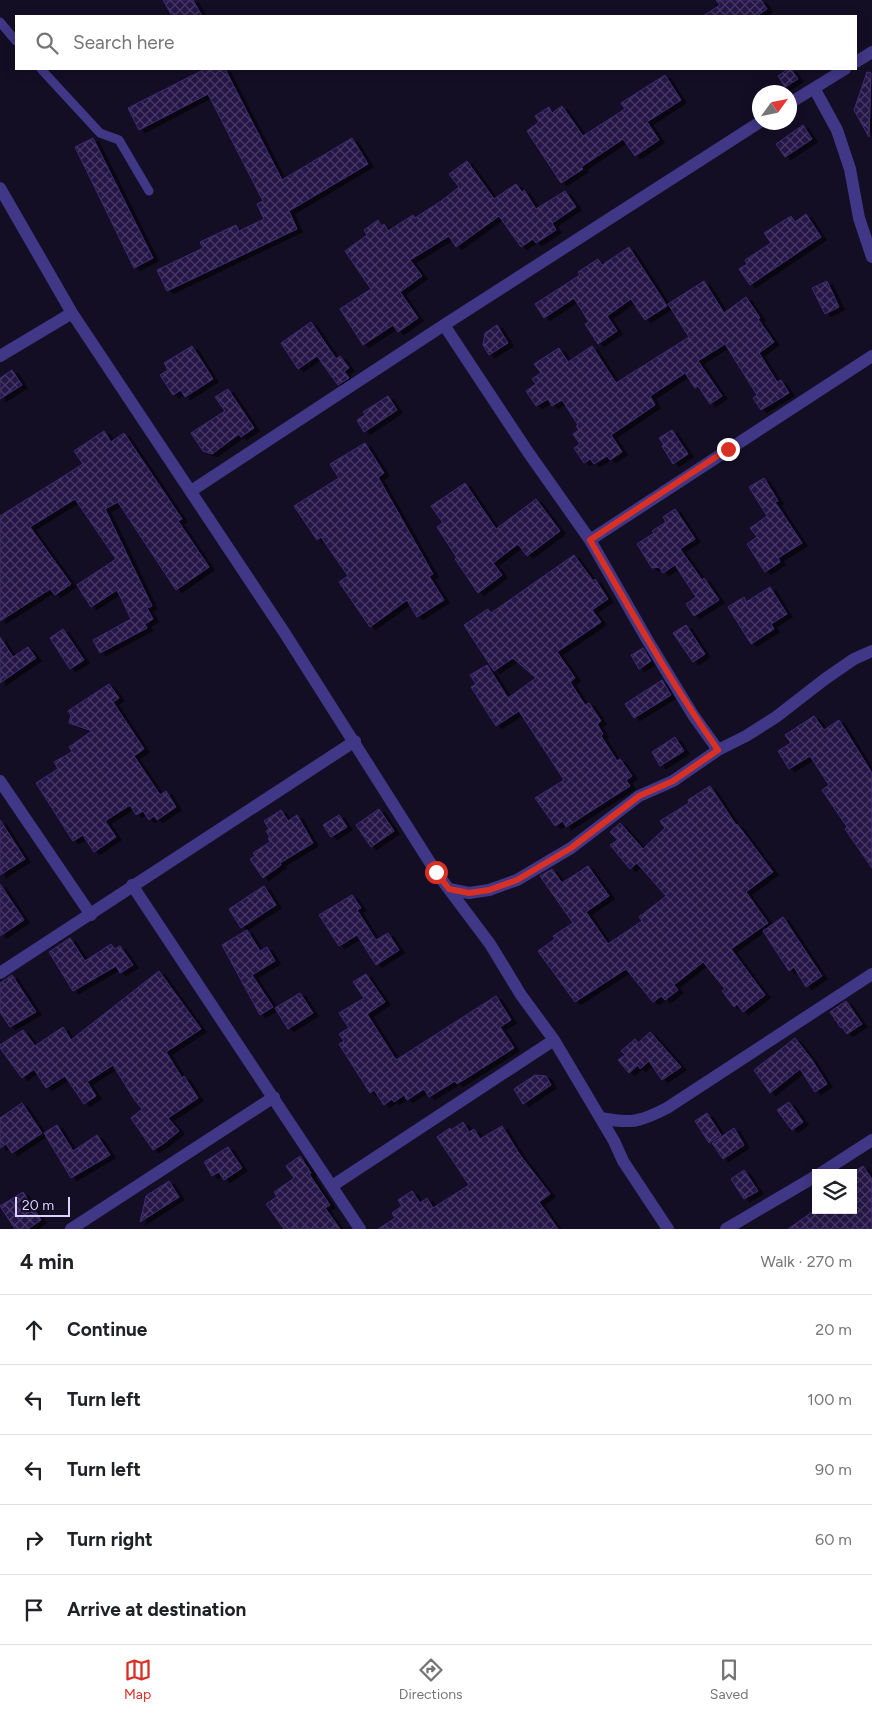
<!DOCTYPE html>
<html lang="en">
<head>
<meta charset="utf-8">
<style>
  :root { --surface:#fff; --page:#f2f2f2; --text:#202124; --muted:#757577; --line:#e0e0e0; --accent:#d93025 }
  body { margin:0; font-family:Figtree,sans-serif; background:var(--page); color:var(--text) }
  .controls { position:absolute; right:15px; bottom:15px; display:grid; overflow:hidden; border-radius:0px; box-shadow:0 2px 12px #0003 }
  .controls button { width:45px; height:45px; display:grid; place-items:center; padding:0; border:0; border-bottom:1px solid var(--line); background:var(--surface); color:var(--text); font:25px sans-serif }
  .compass { position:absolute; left:752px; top:85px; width:45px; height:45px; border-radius:50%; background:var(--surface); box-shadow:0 2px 12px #0003; rotate:57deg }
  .scale { position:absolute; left:15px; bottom:12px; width:55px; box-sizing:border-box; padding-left:5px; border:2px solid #dbd2ff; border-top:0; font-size:14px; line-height:18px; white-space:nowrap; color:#dbd2ff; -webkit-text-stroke:4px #140e25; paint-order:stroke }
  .stop { position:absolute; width:15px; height:15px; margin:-11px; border:4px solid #d93025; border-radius:50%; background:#fff }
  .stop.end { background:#d93025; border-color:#fff; box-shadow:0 1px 5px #0008 }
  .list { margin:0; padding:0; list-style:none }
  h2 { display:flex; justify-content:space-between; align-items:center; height:65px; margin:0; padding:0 20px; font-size:21px }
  h2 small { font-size:16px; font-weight:400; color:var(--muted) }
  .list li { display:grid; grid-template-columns:32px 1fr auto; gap:15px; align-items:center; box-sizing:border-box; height:70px; padding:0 20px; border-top:1px solid var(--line) }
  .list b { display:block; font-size:19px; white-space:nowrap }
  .list em { font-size:16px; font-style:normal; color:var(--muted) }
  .icon { flex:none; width:28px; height:28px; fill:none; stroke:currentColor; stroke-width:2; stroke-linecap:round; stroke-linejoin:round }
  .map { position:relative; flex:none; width:872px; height:1229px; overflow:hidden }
  .search { position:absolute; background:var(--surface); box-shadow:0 2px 12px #0003; left:15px; right:15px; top:15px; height:55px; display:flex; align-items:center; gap:12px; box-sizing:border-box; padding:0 18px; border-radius:0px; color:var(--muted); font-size:19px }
  .sheet { height:415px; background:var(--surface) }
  nav { display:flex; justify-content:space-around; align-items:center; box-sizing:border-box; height:70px; border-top:1px solid var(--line); background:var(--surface); font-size:14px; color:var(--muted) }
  nav a { display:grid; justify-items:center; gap:2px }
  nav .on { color:var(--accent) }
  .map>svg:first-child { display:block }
  .building { fill:url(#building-cross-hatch); stroke:#3f2a73; filter:url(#shadow) }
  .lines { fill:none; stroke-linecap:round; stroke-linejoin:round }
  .lane { stroke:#403786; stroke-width:9 }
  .street { stroke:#403786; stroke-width:12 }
  .route { stroke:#d93025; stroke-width:6 }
</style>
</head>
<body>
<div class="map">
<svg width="872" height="1229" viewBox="0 0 872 1229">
  <defs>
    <pattern id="building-cross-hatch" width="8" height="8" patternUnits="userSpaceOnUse" patternTransform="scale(1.25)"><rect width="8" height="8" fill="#261947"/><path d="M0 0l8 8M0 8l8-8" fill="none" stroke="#453a63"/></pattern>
    <filter id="shadow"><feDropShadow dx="5.5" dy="3" stdDeviation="0" flood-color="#0009"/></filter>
  </defs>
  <rect width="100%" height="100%" fill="#140e25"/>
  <path class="building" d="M163,0H193L202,16H172Z
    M716,0H761L767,9L757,16H703L720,5Z
    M205,69H225L282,180L352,138L368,164L289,211L297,229L167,291L157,270L203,248L200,242L236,225L239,231L264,219L257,204L263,201L208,94L139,130L128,108Z
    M788,69H791L798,79L785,87L778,76Z
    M867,72L871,73L869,137L854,110Z
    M665,75L681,100L647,122L659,140L635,156L623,139L581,167L583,169L561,183L527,131L539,122L535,116L549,107L552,113L562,106L583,136L625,109L621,103Z
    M803,125L812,139L785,157L776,144Z
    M93,138L153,258L134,268L75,147Z
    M467,161L494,199L516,184L522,192L524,190L536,209L565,191L576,207L552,223L556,230L536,243L533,239L521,247L499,216L456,247L449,236L410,260L422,276L400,292L418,318L398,332L393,325L363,345L340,309L371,289L345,251L367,235L364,230L378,220L381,226L384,224L388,231L413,215L415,218L444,199L459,187L449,174Z
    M806,214L821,237L750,285L739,269L747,264L745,260L771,243L764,233L791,216L795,222Z
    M629,247L667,306L645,320L631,299L607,316L617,331L598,344L585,324L589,322L574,298L544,318L535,304L580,275L578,272L598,259L602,265Z
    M704,281L724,313L746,297L760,318L758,319L774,342L759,353L777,382L781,380L789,393L761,410L753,398L757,395L725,344L698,361L722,396L710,404L698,386L695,388L685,373L650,396L655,405L611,435L622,452L610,460L607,456L594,464L590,459L584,463L574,448L580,444L573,434L579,430L576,426L578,425L562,400L552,406L548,399L536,406L526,391L536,384L532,379L541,373L534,364L559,348L568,362L592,346L616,383L689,337L668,304Z
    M827,281L839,307L825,314L812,288Z
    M311,322L336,359L340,356L349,368L344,371L349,378L338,385L317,356L298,369L281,343Z
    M497,325L508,343L489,355L483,345L485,333Z
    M192,346L213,379L185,397L181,390L173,395L160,375L168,370L164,363Z
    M12,370L22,385L0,399V378Z
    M228,389L254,428L241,437L239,434L212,454L203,451L191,433L225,411L215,397Z
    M388,396L397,410L364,432L357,420L365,415L363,412Z
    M672,430L688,454L673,464L662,446L664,445L659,438Z
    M104,431L111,442L124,433L182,519L178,521L209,567L176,590L118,502L105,509L152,606L147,608L153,619L145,624L147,628L100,653L93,640L131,619L117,590L91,607L77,585L116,559L75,499L30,527L71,584L55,595L50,589L0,621V516L83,464L74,451Z
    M365,443L384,473L378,477L433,574L429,576L444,600L417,617L407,600L370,627L339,582L348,576L321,537L317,540L294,506L339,478L330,464Z
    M764,478L778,501L775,502L802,543L778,558L780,562L765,572L747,544L757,537L750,528L767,516L749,487Z
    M465,483L496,529L536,499L560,531L527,556L518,544L493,563L502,575L478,593L455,559L457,558L437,527L443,523L431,506Z
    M675,509L695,539L680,549L702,580L704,578L719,600L694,616L686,604L696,597L675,565L663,573L659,567L652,568L637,544L654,533L652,531L666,522L663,517Z
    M574,555L593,581L595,579L608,599L592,610L601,622L557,652L575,678L570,682L585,705L589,703L601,721L597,724L603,734L601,736L617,761L620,759L632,776L626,780L630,786L566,827L563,821L555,826L535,798L564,780L519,711L496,726L471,687L476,684L470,675L487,665L508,698L536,678L513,658L494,671L464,625L488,609L491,613Z
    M770,587L787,614L771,624L774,629L751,644L728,607L744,597L746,602Z
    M686,625L705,654L693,662L673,633Z
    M63,629L84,660L70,669L50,638Z
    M0,637L13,657L28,647L36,658L0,683Z
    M643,648L651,661L639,669L631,655Z
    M662,680L671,695L634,718L625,704Z
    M109,684L119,698L113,702L144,749L134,756L160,795L166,791L176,807L157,820L154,816L149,820L143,811L136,815L130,805L105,821L116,837L94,852L83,835L73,841L36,783L58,769L54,762L72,752L69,747L92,731L69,723L71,715L68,711Z
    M814,716L824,730L839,720L872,773V868L845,829L847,827L822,790L829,785L810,756L789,769L778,751L791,743L785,735Z
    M675,737L684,751L660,766L652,752Z
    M710,786L736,825L737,824L773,872L746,892L768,923L731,949L765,995L743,1012L737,1004L734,1007L722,991L725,989L703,962L674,985L678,990L665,1000L661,996L653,1002L626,969L575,1002L538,951L555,939L553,936L573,923L540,876L552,869L562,883L588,866L609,896L586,912L608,944L642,921L639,917L666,896L637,863L630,869L610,845L618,840L610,832L620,823L643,849L665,828L660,821L689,803L688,800Z
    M379,809L394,831L371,847L356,825Z
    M281,810L288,821L297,815L313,843L280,863L281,865L263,878L250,859L255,856L253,853L270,842L268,838L270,837L266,831L269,829L264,821Z
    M339,815L347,827L331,837L323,825Z
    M0,820L25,859L0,875Z
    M0,884L24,920L0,936Z
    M264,886L276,905L241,928L229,909Z
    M352,895L361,908L357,910L376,940L388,933L399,950L376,965L357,935L339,946L319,915Z
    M783,917L822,976L806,987L794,967L789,971L763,931Z
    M247,930L260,951L267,947L275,961L252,975L273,1007L260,1015L222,945Z
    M70,938L85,961L111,944L115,949L120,946L133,965L120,973L116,966L73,991L49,952Z
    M159,971L201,1029L166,1052L182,1078L184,1076L198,1098L168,1118L179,1131L163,1144L153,1150L131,1118L142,1109L134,1099L113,1065L87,1082L96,1096L84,1104L65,1076L46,1088L34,1069L22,1078L0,1048V1045L23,1030L35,1046L63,1027L71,1040Z
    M366,974L385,1002L367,1014L396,1060L496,996L511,1020L500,1027L514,1048L457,1084L455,1081L429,1097L424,1089L407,1100L404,1095L394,1102L392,1099L384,1105L374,1090L370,1093L339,1044L344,1041L339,1034L349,1028L339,1013L364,998L353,982Z
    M12,975L36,1012L10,1027L0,1012V983Z
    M300,993L313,1013L288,1029L275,1008Z
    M846,1001L862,1024L847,1034L842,1027L841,1028L830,1012Z
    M650,1032L681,1067L662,1080L649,1061L640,1069L638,1065L629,1073L618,1060L625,1055L621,1051L635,1039L638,1043Z
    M795,1038L812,1060L827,1084L815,1092L800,1069L770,1093L754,1070Z
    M535,1075L546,1076L551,1085L523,1104L514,1089Z
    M789,1102L803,1122L792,1130L777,1110Z
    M22,1103L42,1133L12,1153L6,1144L0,1148V1118Z
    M707,1113L721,1135L709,1143L695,1121Z
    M463,1122L469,1132L474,1129L480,1139L502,1126L520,1155L550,1194L539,1202L558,1229H378L395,1218L392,1213L402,1206L398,1200L412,1191L420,1203L427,1198L433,1208L469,1185L437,1137L450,1128L451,1130Z
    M57,1125L73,1151L97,1135L110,1155L71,1178L44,1133Z
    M734,1128L744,1145L723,1159L712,1143Z
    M228,1147L242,1168L224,1180L219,1172L212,1176L204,1162Z
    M300,1156L311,1173L309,1174L330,1205L325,1208L340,1229H284L266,1204L277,1197L274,1192L294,1178L286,1166Z
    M863,1166L872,1179V1229H788L815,1210H853V1172Z
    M744,1170L758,1191L744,1199L731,1179Z
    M169,1181L179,1197L140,1222L146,1196Z
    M23,1192L41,1220L28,1229H15L0,1206Z"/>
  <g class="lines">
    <path class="lane" d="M0,22L16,41
      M41,69L100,133L119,140L149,191"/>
    <path class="street" d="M856,62L872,52
      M814,88L837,130L850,169L859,218L872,257
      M790,103L845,69
      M0,188L72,313L284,632L436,872L490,944L521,995L554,1040L614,1141L623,1161L668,1229
      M444,325L528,452L590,540L648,641L693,715L718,750
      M0,356L72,313
      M191,491L444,325L760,122
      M590,540L872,356
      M0,781L91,915
      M132,885L360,1229
      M449,889L469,893L489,890L517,880L571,848L639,796L673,781L718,750L746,736L776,717L825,679L854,659L872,651
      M0,973L355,741
      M601,1118C631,1124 640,1122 667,1108L872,974
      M821,1173L872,1140
      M332,1186L554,1040
      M71,1229L274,1097
      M726,1229L816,1176"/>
  </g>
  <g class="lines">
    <path class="route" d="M436,872L449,889L469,893L489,890L517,880L571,848L639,796L673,781L718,750C671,683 631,611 590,540L728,449"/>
  </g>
</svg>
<div class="controls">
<button><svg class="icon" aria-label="layers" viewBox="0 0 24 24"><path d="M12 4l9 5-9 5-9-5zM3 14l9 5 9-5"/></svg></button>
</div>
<svg class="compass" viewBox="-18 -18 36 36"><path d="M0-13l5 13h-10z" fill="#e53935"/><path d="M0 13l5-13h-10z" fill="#757577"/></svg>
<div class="scale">20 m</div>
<div class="stop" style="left:436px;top:872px"></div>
<div class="stop end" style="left:728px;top:449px"></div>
<div class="search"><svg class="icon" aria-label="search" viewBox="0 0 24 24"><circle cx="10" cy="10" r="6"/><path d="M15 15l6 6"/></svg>Search here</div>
</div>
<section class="sheet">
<h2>4 min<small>Walk · 270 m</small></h2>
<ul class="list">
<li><svg class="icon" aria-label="ahead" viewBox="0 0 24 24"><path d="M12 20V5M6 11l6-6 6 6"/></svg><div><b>Continue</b></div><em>20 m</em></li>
<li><svg class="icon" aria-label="left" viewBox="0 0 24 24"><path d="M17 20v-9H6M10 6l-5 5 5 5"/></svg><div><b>Turn left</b></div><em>100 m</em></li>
<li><svg class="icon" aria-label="left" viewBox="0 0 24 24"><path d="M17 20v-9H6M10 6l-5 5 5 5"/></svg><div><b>Turn left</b></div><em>90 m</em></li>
<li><svg class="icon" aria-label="right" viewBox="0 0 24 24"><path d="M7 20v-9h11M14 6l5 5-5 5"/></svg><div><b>Turn right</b></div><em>60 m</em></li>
<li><svg class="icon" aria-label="arrive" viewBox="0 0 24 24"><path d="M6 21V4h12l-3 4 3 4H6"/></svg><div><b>Arrive at destination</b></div></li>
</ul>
</section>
<nav>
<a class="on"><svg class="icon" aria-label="map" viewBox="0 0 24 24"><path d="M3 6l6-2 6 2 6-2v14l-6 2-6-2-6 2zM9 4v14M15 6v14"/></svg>Map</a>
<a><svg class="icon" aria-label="directions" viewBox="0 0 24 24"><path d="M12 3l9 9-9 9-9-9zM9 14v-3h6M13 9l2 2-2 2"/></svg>Directions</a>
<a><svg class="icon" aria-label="saved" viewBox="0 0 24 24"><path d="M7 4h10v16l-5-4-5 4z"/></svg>Saved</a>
</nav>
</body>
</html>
